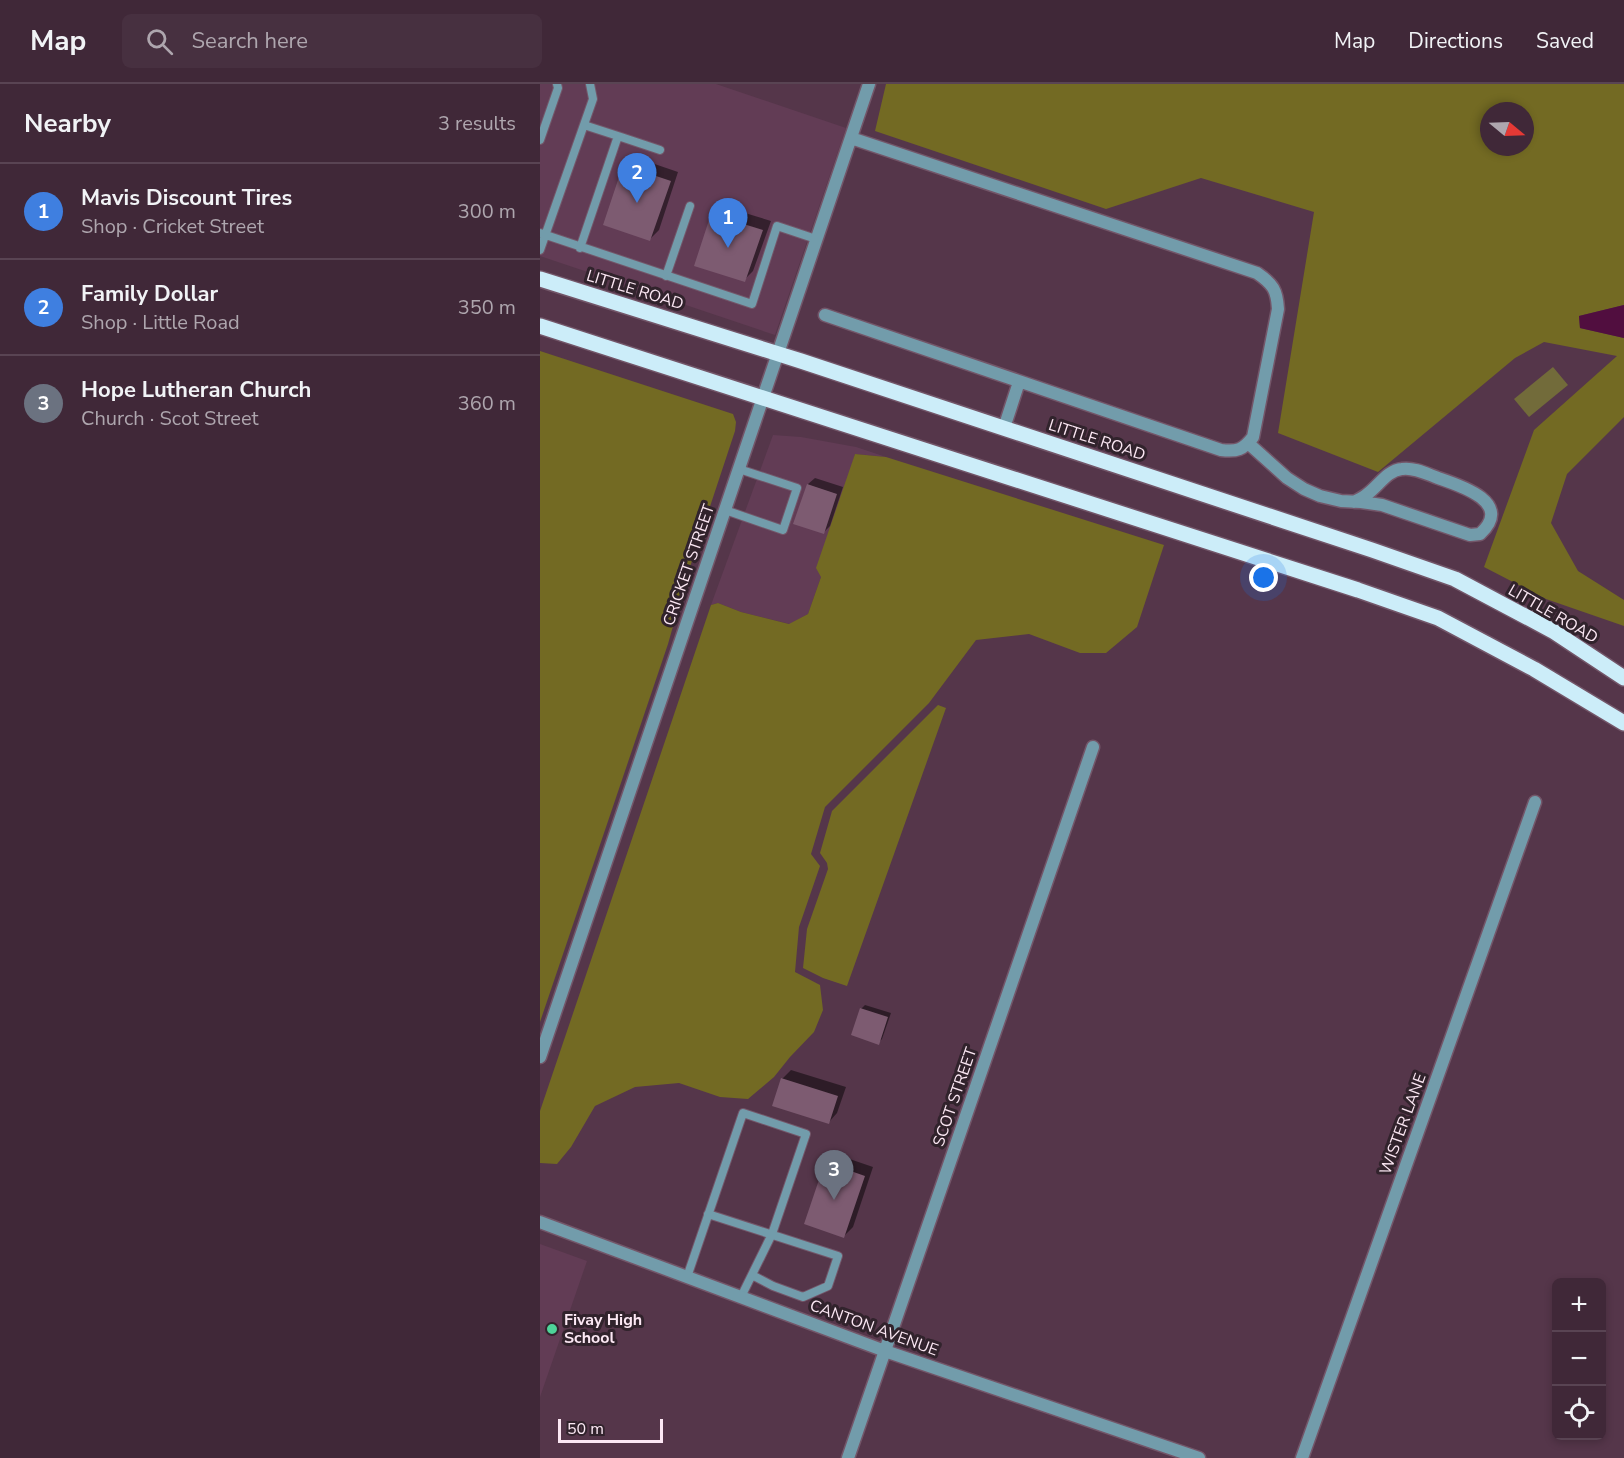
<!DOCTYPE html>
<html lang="en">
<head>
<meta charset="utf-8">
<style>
  :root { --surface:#402838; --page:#473040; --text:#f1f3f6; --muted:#aea6ae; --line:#594453; --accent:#4ed399 }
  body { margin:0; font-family:"Nunito Sans",sans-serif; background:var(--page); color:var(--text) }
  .controls { position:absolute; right:18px; bottom:18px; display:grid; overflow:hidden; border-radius:9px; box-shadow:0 3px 9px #0003 }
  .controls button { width:54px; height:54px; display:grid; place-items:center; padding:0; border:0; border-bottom:2px solid var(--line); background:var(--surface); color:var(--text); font:30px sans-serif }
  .compass { position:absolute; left:940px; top:18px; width:54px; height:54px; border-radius:50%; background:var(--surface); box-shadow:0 3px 9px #0003; rotate:109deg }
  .scale { position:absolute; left:18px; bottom:15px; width:105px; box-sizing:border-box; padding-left:6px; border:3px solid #fce8f4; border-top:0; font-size:16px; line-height:21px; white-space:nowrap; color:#fce8f4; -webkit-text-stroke:4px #31232c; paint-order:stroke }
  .you { position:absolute; left:724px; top:494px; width:21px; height:21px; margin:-15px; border:4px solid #fff; border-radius:50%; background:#1a73e8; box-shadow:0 0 0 9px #1a73e833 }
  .badge { display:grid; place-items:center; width:39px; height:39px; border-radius:50%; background:var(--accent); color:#fff; font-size:20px; font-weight:700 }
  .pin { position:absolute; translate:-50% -50px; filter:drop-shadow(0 2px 3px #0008) }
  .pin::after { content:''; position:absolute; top:32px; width:21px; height:18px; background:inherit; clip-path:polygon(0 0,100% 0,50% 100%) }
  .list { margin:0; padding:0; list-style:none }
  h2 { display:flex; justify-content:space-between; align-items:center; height:78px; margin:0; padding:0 24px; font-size:26px }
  h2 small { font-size:20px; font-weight:400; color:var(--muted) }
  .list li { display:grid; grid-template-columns:39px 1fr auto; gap:18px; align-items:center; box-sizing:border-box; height:96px; padding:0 24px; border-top:2px solid var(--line) }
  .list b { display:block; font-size:22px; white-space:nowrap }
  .list p { margin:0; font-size:20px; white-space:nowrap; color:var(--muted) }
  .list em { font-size:20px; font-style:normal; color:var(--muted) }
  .icon { flex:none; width:33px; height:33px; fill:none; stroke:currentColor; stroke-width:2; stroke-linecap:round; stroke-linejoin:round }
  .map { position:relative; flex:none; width:1084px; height:1374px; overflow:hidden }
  header { display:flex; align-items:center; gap:36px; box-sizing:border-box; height:84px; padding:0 30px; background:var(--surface); border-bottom:2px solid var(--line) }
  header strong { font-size:28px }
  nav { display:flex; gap:33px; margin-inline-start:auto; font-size:21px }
  .search { width:420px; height:54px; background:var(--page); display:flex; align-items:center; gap:15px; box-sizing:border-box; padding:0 21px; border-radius:9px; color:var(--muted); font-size:22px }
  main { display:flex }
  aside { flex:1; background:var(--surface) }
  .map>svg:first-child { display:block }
  .built { fill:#623c55 }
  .green { fill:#726b3a }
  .forest { fill:#736a23; fill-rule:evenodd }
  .water { fill:#510e3f }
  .shadow { fill:#0007 }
  .building { fill:#7d5b71 }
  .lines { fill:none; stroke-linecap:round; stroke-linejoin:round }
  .lane-casing { stroke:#735669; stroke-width:10 }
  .street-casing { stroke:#735669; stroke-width:15 }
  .primary-casing { stroke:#735669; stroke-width:18 }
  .lane { stroke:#729cab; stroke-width:8 }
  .street { stroke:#729cab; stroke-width:12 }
  .primary { stroke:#ccedf9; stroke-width:15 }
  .poi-dot { fill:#4ed399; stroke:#31232c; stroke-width:2 }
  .labels { text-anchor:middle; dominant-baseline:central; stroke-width:6; stroke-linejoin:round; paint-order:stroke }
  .street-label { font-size:16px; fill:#fce8f4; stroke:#31232c }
  .poi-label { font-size:16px; font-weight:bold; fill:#fce8f4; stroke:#31232c; text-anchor:start }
</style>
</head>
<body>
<header>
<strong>Map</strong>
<div class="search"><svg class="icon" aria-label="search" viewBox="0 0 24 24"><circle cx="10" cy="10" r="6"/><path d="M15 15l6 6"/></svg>Search here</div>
<nav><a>Map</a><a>Directions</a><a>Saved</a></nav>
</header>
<main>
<aside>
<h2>Nearby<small>3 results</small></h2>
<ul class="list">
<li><span class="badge" style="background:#3f7fe0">1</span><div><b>Mavis Discount Tires</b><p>Shop · Cricket Street</p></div><em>300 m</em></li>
<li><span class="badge" style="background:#3f7fe0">2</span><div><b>Family Dollar</b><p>Shop · Little Road</p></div><em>350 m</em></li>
<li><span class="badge" style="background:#6b7280">3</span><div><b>Hope Lutheran Church</b><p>Church · Scot Street</p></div><em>360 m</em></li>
</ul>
</aside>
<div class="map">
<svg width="1084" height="1374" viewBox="0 0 1084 1374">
  <rect width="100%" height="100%" fill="#55364a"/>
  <path class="built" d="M0,0H176L306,44L235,251L0,172Z
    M233,351L261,353L316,363L346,373L315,370L281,493L268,530L250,540L201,528L178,519L171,521Z
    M0,1160L47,1177L0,1313Z"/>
  <path class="green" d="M1013,283L1028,301L989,333L974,315Z"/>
  <path class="forest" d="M346,0H1084V221L1039,232L1040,244L1084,254V333L1027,390L1011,439L1038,487L1084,516V542L1006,515L944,483L994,346L1077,272L1004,258L975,274L838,388L738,349L774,128L661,94L566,125L335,47ZM949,27H985V63H949Z
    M0,267L193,330L196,338L195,347L148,489L128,560L0,938Z
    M315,370L346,373L624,461L597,543L566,569H540L489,550L436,556L389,619L285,723L271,770L280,782L259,843L255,888L280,901L283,926L274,948L250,973L234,993L208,1015L180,1013L139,999L95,1003L55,1022L31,1063L17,1080L0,1079V1027L171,521L178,519L201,528L249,540L268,530L281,493L276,484Z
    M398,621L406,624L307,902L283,894L263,884L267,845L288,785L287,779L280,769L292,727Z"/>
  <path class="water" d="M1084,221V254L1040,244L1039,232Z"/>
  <path class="shadow" d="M94,73L138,88L119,146L110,155L85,82Z
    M182,122L231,137L213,187L204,196L173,131Z
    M275,394L303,403L290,442L283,449L268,400Z
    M325,921L351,929L342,955L338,959L321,925Z
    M251,986L306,1003L297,1029L289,1038L242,995Z
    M295,1070L333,1083L313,1143L304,1152L286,1079Z"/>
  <path class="building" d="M83,81L131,97L110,157L63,141Z
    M171,130L223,146L205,198L154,182Z
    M267,400L297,410L284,450L253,440Z
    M320,924L348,933L339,961L311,951Z
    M241,994L298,1012L289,1040L232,1022Z
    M285,1078L325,1092L304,1154L264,1140Z"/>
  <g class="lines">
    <g class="lane-casing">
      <path id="lane" d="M78,52L120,66
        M0,56L18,4L17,0
        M0,149L212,220L237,142L276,155
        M40,164L78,52L44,41
        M0,166L53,15L50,0
        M126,192L150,122
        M185,426L243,446L257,404L199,385
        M168,1130L298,1172L288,1202L263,1213L233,1202L212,1191
        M147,1193L203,1029L266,1050L232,1150L201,1213"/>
    </g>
    <g class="street-casing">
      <path id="street" d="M285,231L681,366C697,368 703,366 713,353L738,225C737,206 733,200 717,189L311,54
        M464,344L479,298
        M708,359L747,394L764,405L780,412L801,417L821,418L842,421L930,451L940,450C974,419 922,402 898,394C887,390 874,383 862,385C847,386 838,403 826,411C822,414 818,416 814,418
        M0,973L329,0
        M0,1138L345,1267L659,1374
        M308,1374L553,663
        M762,1374L995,718"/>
    </g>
    <g class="primary-casing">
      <path id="primary" d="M0,195L261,277L832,466L915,495L1013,547L1084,594
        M0,242L818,506L898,534L994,585L1084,639"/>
    </g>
    <use href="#lane" class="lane"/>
    <use href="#street" class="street"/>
    <use href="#primary" class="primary"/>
  </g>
  <circle class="poi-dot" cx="12" cy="1245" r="6"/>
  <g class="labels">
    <g class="street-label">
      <text transform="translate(95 206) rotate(17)">LITTLE ROAD</text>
      <text transform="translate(557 356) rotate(18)">LITTLE ROAD</text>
      <text transform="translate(149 481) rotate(-71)">CRICKET STREET</text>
      <text transform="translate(1013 530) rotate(30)">LITTLE ROAD</text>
      <text transform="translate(415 1013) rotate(-71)">SCOT STREET</text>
      <text transform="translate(863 1040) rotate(-70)">WISTER LANE</text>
      <text transform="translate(334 1244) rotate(20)">CANTON AVENUE</text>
    </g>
    <g class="poi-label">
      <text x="24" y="1236">Fivay High<tspan x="24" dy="18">School</tspan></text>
    </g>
  </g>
</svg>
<div class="controls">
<button>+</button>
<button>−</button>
<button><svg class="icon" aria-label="locate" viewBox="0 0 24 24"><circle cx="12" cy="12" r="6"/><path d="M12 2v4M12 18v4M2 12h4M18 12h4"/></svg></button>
</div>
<svg class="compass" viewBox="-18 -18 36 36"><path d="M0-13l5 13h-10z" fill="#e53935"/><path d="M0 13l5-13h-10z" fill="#aea6ae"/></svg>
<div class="scale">50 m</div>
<div class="you"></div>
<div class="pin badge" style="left:188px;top:164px;background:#3f7fe0">1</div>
<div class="pin badge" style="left:97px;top:119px;background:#3f7fe0">2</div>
<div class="pin badge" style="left:294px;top:1116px;background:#6b7280">3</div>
</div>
</main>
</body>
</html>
